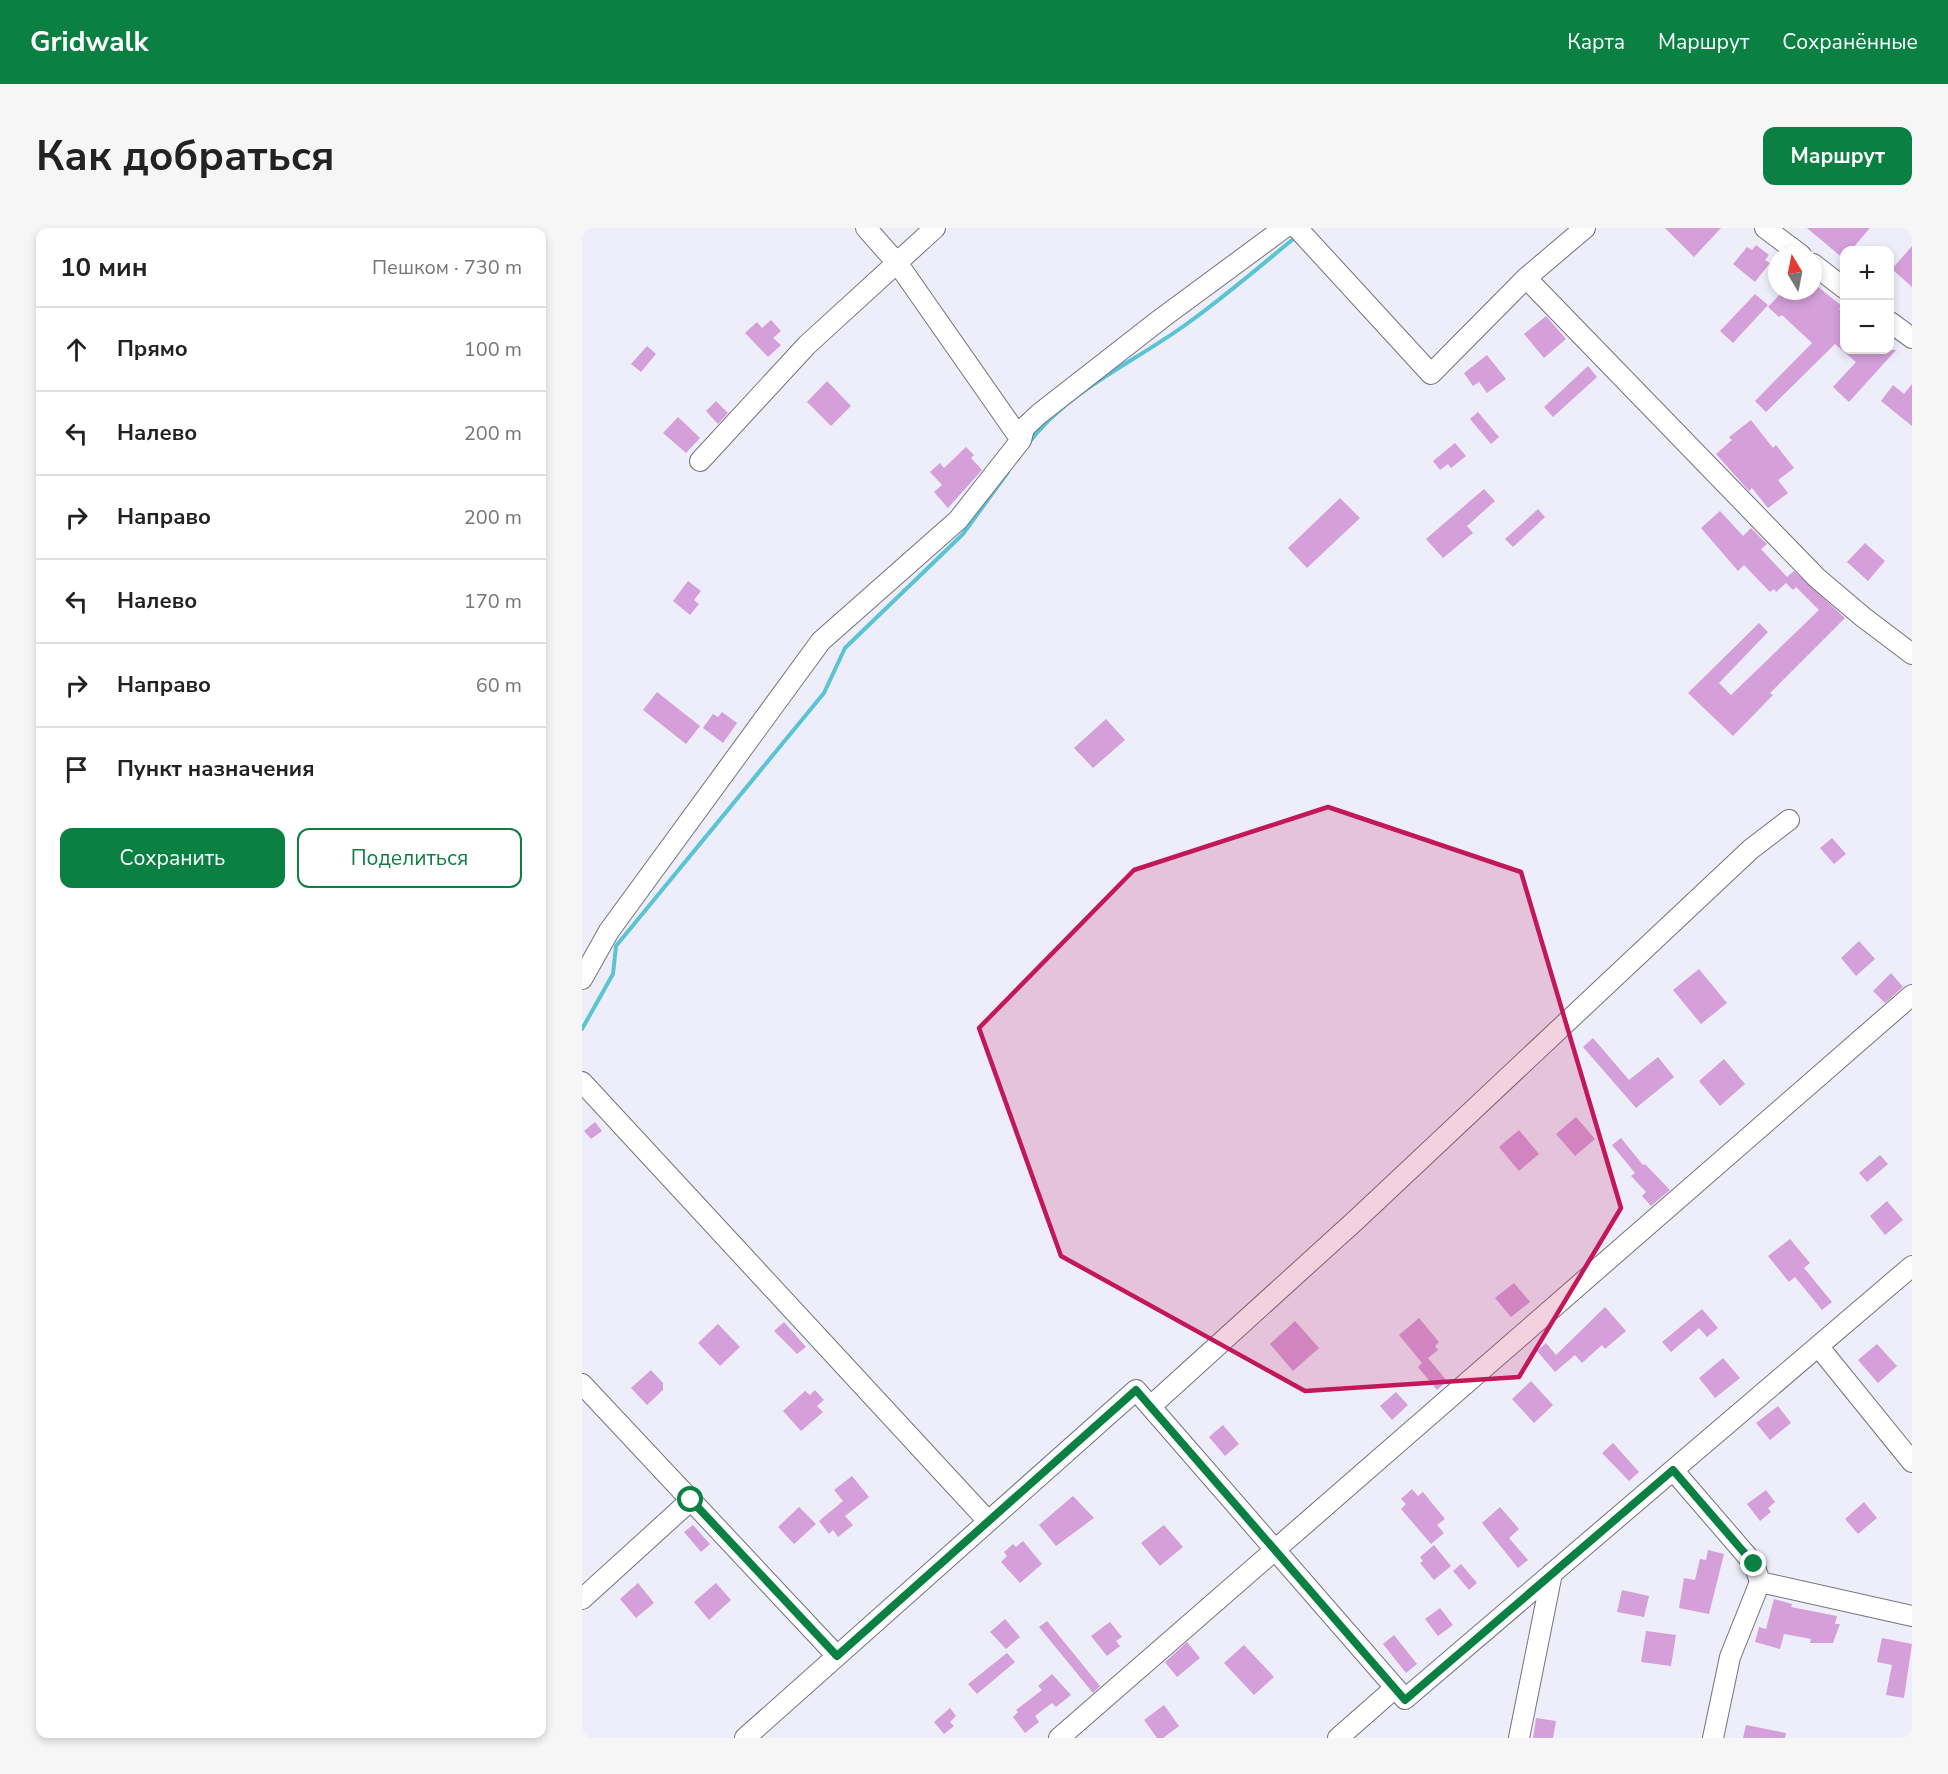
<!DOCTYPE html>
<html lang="ru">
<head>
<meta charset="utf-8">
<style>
  :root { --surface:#fff; --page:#f6f6f6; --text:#222; --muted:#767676; --line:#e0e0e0; --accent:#0b8043 }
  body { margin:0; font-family:"Nunito Sans",sans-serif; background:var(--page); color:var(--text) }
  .controls { position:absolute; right:18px; top:18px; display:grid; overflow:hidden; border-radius:12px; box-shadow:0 3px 9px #0003 }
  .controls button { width:54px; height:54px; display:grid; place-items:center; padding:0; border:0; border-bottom:2px solid var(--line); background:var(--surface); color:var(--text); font:30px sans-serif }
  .compass { position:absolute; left:1186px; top:18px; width:54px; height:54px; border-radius:50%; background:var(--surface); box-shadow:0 3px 9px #0003; rotate:350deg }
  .stop { position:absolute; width:18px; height:18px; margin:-14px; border:4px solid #0b8043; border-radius:50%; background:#fff }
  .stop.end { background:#0b8043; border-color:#fff; box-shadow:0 2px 6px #0008 }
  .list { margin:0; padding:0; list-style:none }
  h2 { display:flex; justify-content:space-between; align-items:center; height:78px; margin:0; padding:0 24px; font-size:26px }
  h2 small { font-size:20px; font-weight:400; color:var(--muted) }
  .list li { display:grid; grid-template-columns:39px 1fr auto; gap:18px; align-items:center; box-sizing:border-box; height:84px; padding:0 24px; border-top:2px solid var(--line) }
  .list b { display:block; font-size:22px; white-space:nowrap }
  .list em { font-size:20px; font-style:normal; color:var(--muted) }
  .actions { display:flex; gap:12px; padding:18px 24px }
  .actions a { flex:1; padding:14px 0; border:2px solid var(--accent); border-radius:12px; text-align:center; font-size:21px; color:var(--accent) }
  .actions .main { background:var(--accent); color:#fff }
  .icon { flex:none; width:33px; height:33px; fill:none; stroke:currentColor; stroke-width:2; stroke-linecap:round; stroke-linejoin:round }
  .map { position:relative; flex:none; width:1330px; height:1510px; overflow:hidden; border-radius:12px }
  header { display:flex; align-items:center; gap:36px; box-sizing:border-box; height:84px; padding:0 30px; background:var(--accent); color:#fff }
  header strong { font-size:28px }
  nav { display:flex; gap:33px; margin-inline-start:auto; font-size:21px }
  .intro { display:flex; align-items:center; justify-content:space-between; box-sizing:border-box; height:144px; padding:0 36px }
  h1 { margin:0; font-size:42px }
  .button { padding:15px 27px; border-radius:12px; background:var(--accent); color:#fff; font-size:21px; font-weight:700 }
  main { display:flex; gap:36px; padding:0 36px }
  aside { flex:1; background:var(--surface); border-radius:12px; box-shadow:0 3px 9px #0003 }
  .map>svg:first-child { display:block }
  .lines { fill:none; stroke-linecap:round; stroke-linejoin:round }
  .stream { stroke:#5ac4d5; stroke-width:4 }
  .building { fill:#d59fd9 }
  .minor-casing { stroke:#73727d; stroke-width:22 }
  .minor { stroke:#fff; stroke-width:20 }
  .route { stroke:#0b8043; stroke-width:8 }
  .marked { fill:#c2185b; fill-opacity:0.2; stroke:#c2185b; stroke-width:4.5; stroke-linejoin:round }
</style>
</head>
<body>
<header>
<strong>Gridwalk</strong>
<nav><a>Карта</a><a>Маршрут</a><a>Сохранённые</a></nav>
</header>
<div class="intro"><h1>Как добраться</h1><a class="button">Маршрут</a></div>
<main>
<aside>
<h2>10 мин<small>Пешком · 730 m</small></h2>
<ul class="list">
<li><svg class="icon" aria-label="ahead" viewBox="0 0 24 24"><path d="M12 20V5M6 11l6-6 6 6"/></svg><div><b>Прямо</b></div><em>100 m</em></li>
<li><svg class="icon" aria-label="left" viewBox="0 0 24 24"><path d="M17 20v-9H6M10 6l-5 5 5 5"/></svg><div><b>Налево</b></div><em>200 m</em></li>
<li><svg class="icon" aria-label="right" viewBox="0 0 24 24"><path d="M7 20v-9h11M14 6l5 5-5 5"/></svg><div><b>Направо</b></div><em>200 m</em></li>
<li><svg class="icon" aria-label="left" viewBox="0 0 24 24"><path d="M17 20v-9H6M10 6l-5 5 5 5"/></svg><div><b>Налево</b></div><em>170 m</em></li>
<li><svg class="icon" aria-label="right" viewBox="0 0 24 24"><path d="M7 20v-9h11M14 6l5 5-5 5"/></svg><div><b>Направо</b></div><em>60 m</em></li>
<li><svg class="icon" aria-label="arrive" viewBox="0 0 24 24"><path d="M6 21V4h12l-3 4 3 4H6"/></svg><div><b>Пункт назначения</b></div></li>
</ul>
<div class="actions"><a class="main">Сохранить</a><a>Поделиться</a></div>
</aside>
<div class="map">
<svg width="1330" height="1510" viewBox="0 0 1330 1510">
  <rect width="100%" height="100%" fill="#eeeefa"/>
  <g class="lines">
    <path class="stream" d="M446,216C486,162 553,134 606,95C642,69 676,40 710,12
      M0,801L31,746L34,718L242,465L263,420L381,306L426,244"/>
  </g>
  <path class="building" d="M1083,0H1139L1112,29Z
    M1225,0H1288L1269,22H1263V32Z
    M1174,17L1187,27L1183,32L1188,35L1173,54L1151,36L1165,19L1170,22Z
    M1330,18V59L1310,41Z
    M1231,55L1260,78L1257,81L1263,87V122H1314L1267,174L1251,159L1274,134L1253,116L1184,184L1173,173L1230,115L1200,87L1197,89L1186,79L1201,63H1231Z
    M1173,66L1186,77L1151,115L1138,103Z
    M964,88L984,111L962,130L942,106Z
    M189,92L199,103L191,110L199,117L186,129L163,105L175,94L180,100Z
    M65,118L74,126L59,144L49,136Z
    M905,127L924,151L905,165L897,154L891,158L882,145Z
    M1006,138L1015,149L971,189L962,179Z
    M245,153L269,178L249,198L225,174Z
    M1330,156V198L1299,173L1311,157L1322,166Z
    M134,173L146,185L136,196L124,183Z
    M896,184L917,209L909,216L888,191Z
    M96,189L118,210L104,225L81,205Z
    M1169,192L1191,220L1194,217L1212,240L1196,252L1206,265L1186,280L1170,260L1167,263L1134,226L1150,212L1147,209Z
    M873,215L884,228L869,240L866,236L858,242L851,233Z
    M384,219L392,227L389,230L400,242L366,280L352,264L360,257L348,244L358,235L362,240Z
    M902,261L913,273L885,298L891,305L861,330L844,311Z
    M758,270L778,290L725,340L706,320Z
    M956,281L963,289L931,319L923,311Z
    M1138,283L1161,308L1169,300L1185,316L1179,321L1205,349L1212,343L1263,390L1188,465L1191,467L1151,508L1106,465L1177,395L1186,404L1137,455L1149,467L1237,382L1214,359L1211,362L1204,355L1194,364L1192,361L1188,364L1162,337L1156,343L1119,300Z
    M1283,315L1303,333L1286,353L1265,334Z
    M106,353L119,363L112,372L117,376L108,387L91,373Z
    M75,464L118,498L104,516L61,482Z
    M140,484L155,495L141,515L121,500L131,486L136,489Z
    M524,491L543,512L511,540L492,520Z
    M1250,610L1264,626L1252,636L1238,620Z
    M1277,713L1293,731L1274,748L1259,730Z
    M1117,741L1145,775L1119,796L1091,762Z
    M1309,745L1321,759L1303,775L1291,763Z
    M1011,810L1047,852L1076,829L1092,849L1054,880L1001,819Z
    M1142,831L1163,856L1138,878L1117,853Z
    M994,889L1013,911L993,928L974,906Z
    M13,894L20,903L9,911L2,903Z
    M937,902L957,926L937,943L917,919Z
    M1039,910L1061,937L1063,936L1088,962L1069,978L1060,968L1064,964L1049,948L1053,945L1030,917Z
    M1298,927L1306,936L1285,954L1277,945Z
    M1305,973L1321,992L1303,1007L1288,988Z
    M1208,1011L1228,1035L1222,1040L1250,1074L1240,1082L1213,1049L1207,1054L1186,1028Z
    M932,1055L948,1074L929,1089L913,1070Z
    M1023,1079L1044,1103L1023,1121L1020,1117L1000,1135L993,1127L973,1144L955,1123L964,1115L974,1127Z
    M1120,1081L1136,1100L1125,1109L1117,1100L1089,1124L1080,1114Z
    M837,1090L857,1114L853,1118L856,1122L846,1130L865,1153L855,1162L836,1139L840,1135L817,1107Z
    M713,1093L737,1120L711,1143L688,1116Z
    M202,1094L224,1119L215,1126L192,1103Z
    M136,1096L158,1119L138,1138L116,1115Z
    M1295,1116L1315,1138L1296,1155L1276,1132Z
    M1141,1130L1158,1150L1133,1170L1117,1150Z
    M69,1142L81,1155V1162L65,1177L49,1160Z
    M949,1153L971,1177L952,1195L930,1171Z
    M233,1162L242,1172L235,1178L241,1184L219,1203L201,1183L223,1163L228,1167Z
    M814,1164L826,1177L810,1192L798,1178Z
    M1196,1178L1209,1195L1188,1212L1174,1195Z
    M641,1197L657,1216L643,1228L627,1209Z
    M1031,1215L1057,1244L1047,1253L1020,1225Z
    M270,1248L287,1269L263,1288L271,1297L256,1309L251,1302L247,1306L237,1293L261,1273L252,1262Z
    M830,1261L836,1268L841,1264L863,1291L855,1297L862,1305L849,1316L819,1281L824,1276L819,1271Z
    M1184,1262L1193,1274L1186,1280L1189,1284L1178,1293L1165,1276Z
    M491,1268L512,1290L474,1318L457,1297Z
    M1282,1274L1295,1290L1276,1306L1263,1291Z
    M217,1279L234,1296L212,1316L196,1299Z
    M918,1279L937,1301L927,1310L946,1332L936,1340L900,1295Z
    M111,1297L128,1316L119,1324L102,1304Z
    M582,1297L601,1319L578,1338L559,1315Z
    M441,1313L460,1336L438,1355L419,1334L425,1328L422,1324L431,1316L434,1319Z
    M852,1317L869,1338L852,1352L838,1335L841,1333L838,1329Z
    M1126,1322L1142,1326L1127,1386L1097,1380L1102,1350L1113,1352L1118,1331L1124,1332Z
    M879,1336L895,1355L887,1362L871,1343Z
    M56,1355L72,1375L54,1390L38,1371Z
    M134,1355L149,1372L127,1392L112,1374Z
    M1040,1362L1067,1368L1062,1389L1035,1384Z
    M1192,1371L1210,1376L1209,1379L1255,1388L1253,1396H1258L1251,1415H1228L1229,1411L1202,1406L1198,1421L1173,1414L1177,1399L1184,1401Z
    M858,1380L871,1397L856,1408L843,1391Z
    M423,1391L438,1409L424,1421L408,1404Z
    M465,1393L518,1458L511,1465L457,1399Z
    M528,1394L540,1409L534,1413L538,1418L525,1428L509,1408Z
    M1064,1403L1094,1407L1089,1438L1059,1434Z
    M812,1407L835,1436L824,1445L801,1416Z
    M1300,1410L1330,1416L1322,1470L1304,1467L1310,1437L1295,1434Z
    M605,1414L618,1430L595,1449L583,1434Z
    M662,1417L692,1449L672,1467L642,1435Z
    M425,1425L433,1434L395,1466L386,1456Z
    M470,1446L489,1467L474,1479L470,1475L453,1488L457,1494L443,1505L431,1489L436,1484L434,1482L460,1462L456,1458Z
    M582,1477L597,1498L581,1510H575L562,1492Z
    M368,1480L374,1488L368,1494L372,1498L362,1506L352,1494Z
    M954,1490L974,1493L971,1510H951Z
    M1164,1497L1204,1505L1203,1510H1161Z"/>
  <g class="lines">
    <g class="minor-casing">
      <path id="minor" d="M284,0L316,36L439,212
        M715,0L849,146L944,50L1003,0
        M1183,0L1219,27
        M1231,36L1262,60
        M944,50L1235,350L1281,389L1330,426
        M1308,94L1330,110
        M118,233L225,117L353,0
        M0,751L27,703L239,413L376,292L439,212L442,200L457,186L580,90L702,0
        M0,854L406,1293
        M1236,1118L1330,1234
        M0,1156L255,1428
        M569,1178L774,992L1169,621L1207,592
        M1091,1242L1172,1336L1178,1354L1148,1429L1131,1510
        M1178,1354L1330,1388
        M0,1371L109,1272
        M163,1510L554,1162L823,1471L1330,1038
        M477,1510L1330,767
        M756,1510L813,1460
        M937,1510L970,1345"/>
    </g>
    <use href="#minor" class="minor"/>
  </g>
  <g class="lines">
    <path class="route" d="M109,1272L255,1428L554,1162L823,1472L1091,1242L1172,1336"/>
  </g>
  <path class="marked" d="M746,579L939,644L1039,980L937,1149L723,1163L479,1028L397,800L552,642Z"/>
</svg>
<div class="controls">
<button>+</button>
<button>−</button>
</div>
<svg class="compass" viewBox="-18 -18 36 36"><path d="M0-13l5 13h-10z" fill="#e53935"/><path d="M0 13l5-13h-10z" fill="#767676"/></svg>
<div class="stop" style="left:109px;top:1272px"></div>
<div class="stop end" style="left:1172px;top:1336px"></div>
</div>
</main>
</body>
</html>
